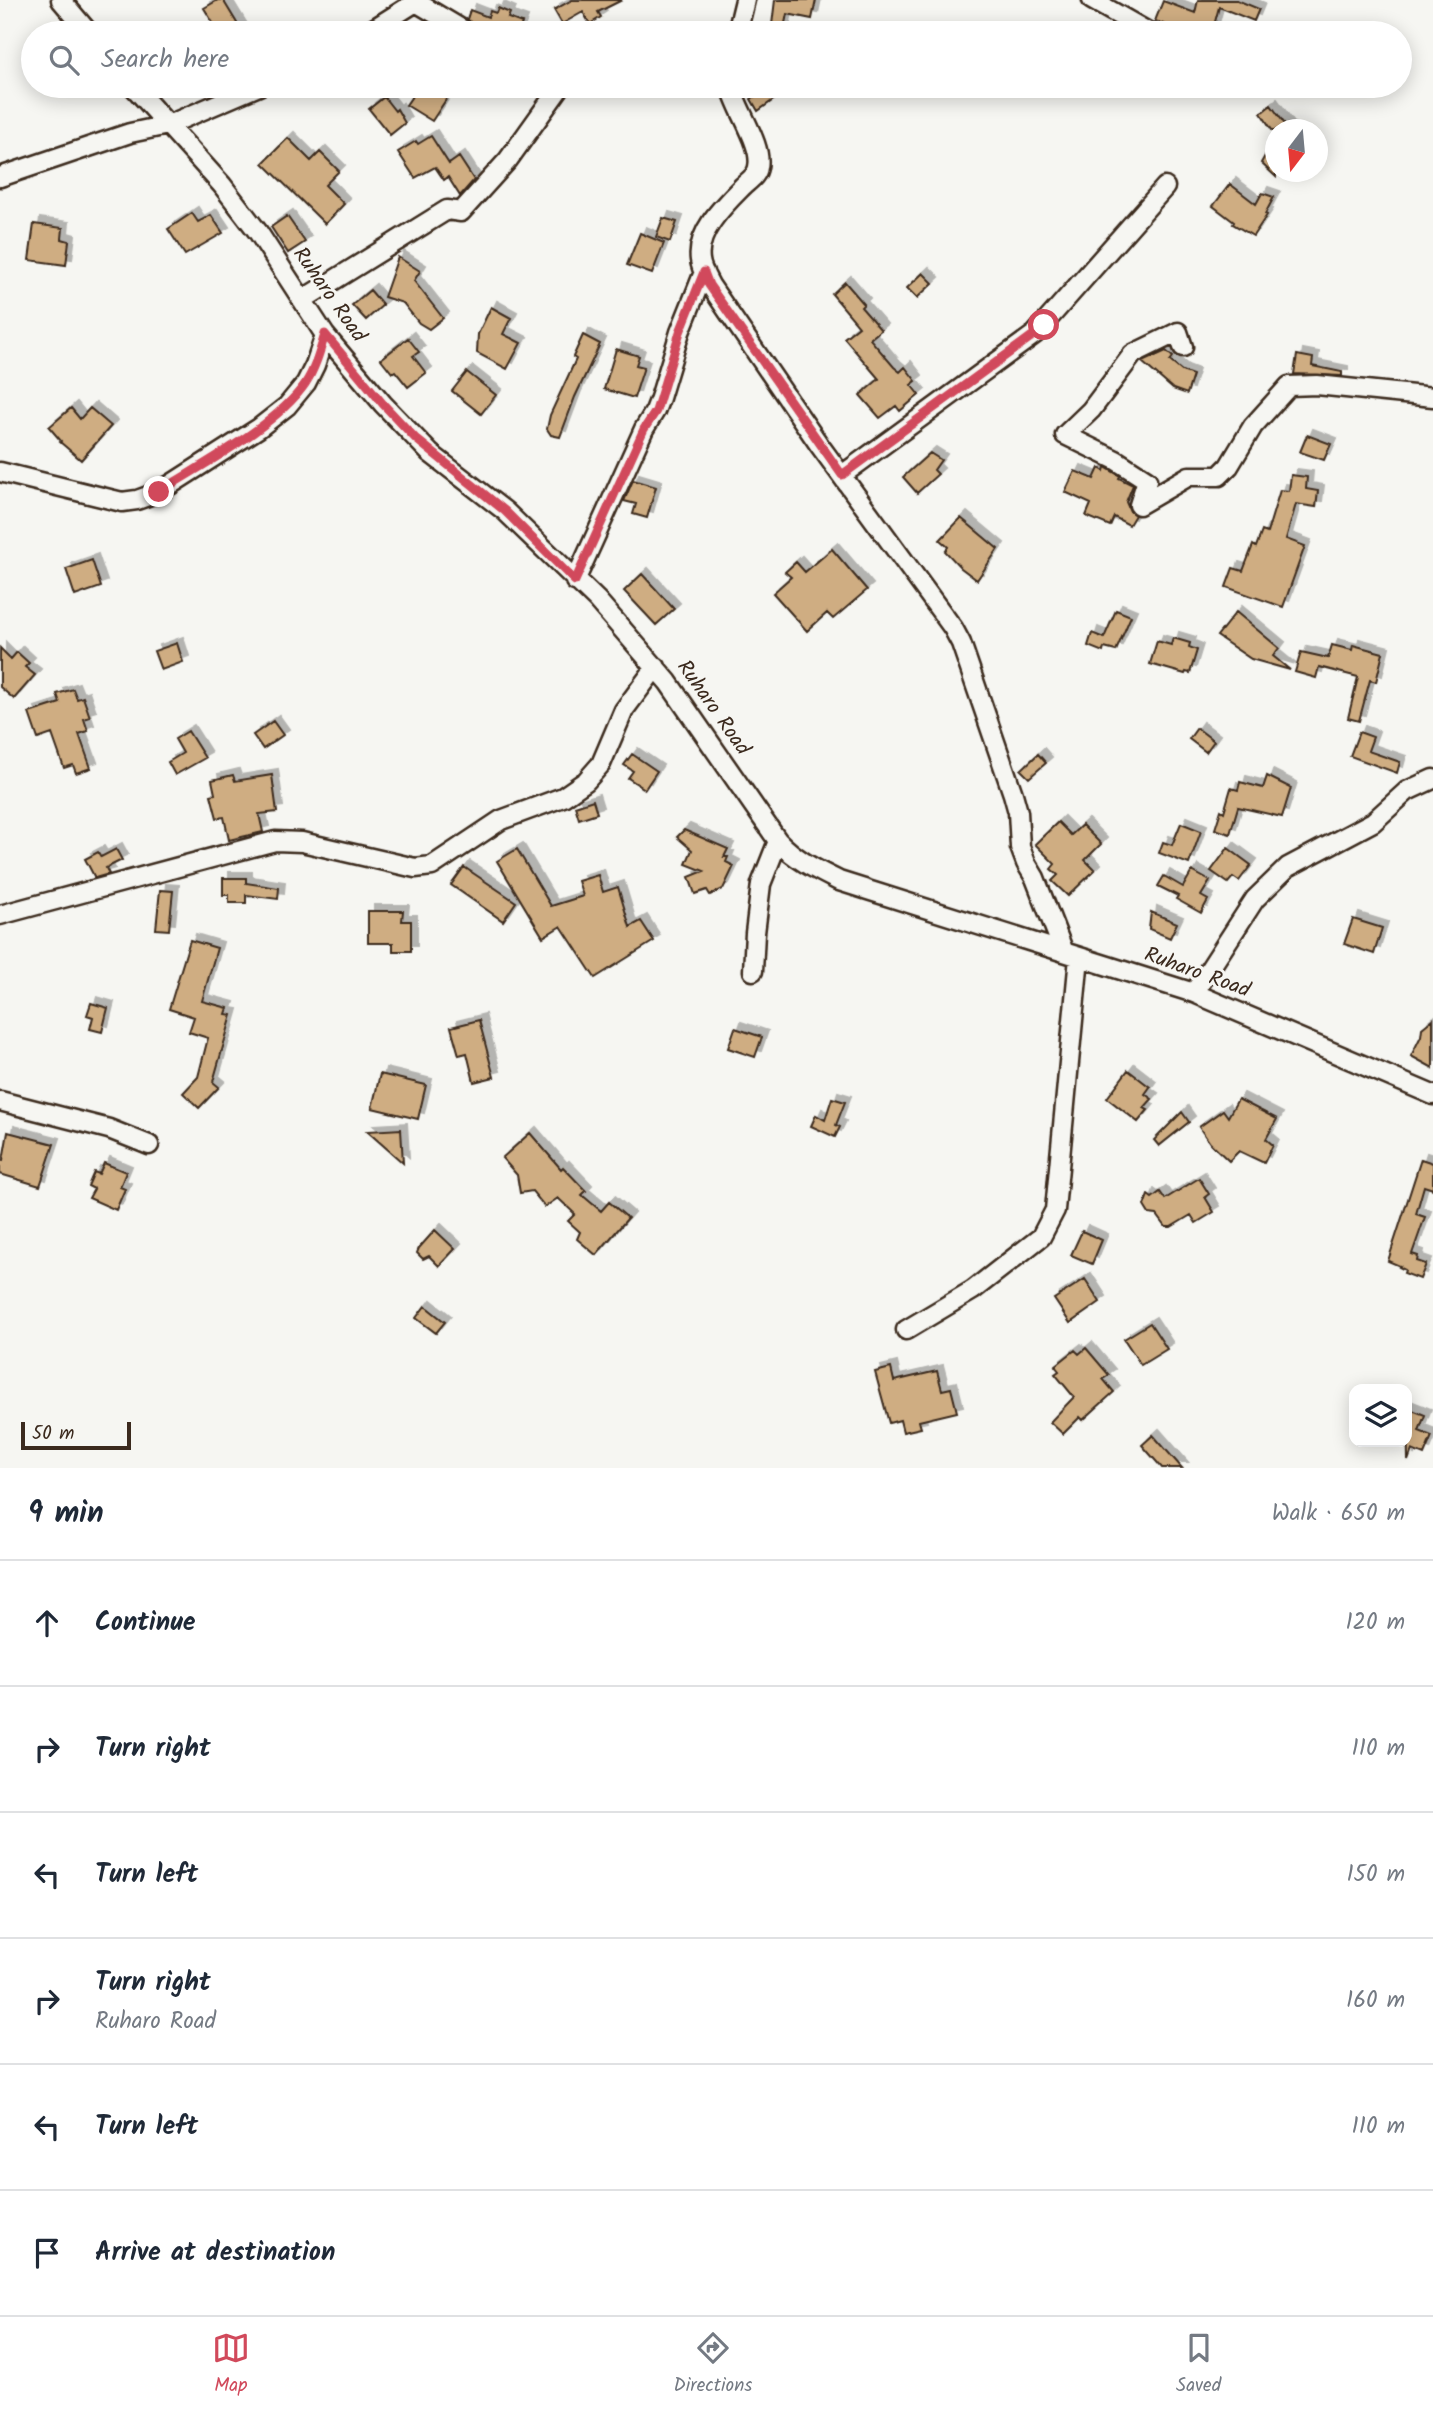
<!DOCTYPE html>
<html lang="en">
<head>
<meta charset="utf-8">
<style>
  :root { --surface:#fff; --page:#f6f6f7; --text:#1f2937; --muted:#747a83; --line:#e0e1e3; --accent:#d1495b }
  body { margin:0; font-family:Kalam,sans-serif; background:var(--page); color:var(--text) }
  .controls { position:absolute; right:21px; bottom:21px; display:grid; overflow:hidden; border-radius:14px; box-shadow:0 4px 18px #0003 }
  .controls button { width:63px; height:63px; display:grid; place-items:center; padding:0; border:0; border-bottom:2px solid var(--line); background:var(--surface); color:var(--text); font:35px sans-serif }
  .compass { position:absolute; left:1265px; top:119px; width:63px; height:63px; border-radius:50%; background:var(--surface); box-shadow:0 4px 18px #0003; rotate:196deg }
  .scale { position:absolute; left:21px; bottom:18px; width:110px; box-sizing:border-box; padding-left:7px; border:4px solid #3b2a1e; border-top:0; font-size:19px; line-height:24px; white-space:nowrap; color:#3b2a1e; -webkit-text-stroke:5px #f6f6f2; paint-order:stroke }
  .stop { position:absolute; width:21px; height:21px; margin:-16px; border:5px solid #d1495b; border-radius:50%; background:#fff }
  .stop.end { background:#d1495b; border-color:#fff; box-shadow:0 2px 7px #0008 }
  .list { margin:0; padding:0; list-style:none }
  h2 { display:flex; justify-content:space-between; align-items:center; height:91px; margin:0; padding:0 28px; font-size:30px }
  h2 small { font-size:23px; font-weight:400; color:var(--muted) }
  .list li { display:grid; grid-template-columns:46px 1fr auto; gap:21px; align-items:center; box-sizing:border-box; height:126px; padding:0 28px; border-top:2px solid var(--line) }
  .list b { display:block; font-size:26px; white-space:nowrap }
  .list p { margin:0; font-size:23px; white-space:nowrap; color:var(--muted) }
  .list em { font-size:23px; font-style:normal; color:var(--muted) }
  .icon { flex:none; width:38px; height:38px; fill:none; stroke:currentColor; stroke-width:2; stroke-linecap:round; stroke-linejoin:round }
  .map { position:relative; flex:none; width:1433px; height:1468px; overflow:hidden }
  .search { position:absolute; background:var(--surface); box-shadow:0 4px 18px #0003; left:21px; right:21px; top:21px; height:77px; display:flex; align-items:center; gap:18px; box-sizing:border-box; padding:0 24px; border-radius:38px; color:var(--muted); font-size:26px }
  .sheet { height:847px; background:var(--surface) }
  nav { display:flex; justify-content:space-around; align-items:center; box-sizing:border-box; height:98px; border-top:2px solid var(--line); background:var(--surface); font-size:19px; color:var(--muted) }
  nav a { display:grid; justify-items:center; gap:4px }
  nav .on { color:var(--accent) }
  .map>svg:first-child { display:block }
  .building { fill:#cfad82; stroke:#3b2a1e; stroke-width:2; filter:url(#shadow) }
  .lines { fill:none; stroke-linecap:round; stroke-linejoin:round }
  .minor-casing { stroke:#3b2a1e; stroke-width:23 }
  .minor { stroke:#f6f6f2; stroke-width:18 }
  .route { stroke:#d1495b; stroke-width:9 }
  .labels { text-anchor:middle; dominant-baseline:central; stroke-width:6; stroke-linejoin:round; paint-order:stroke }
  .street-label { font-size:21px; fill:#3b2a1e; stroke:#f6f6f2 }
</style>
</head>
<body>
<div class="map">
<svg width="1433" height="1468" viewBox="0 0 1433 1468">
  <defs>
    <filter id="shadow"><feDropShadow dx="6" dy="-6" stdDeviation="0" flood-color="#0004"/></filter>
  </defs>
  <rect width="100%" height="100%" fill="#f6f6f2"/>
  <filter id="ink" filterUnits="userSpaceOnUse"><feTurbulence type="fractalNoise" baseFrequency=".0143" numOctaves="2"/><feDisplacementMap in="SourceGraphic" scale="14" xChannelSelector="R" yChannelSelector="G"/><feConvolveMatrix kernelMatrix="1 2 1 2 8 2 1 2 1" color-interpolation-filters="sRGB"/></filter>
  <g filter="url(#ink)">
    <path class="building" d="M218,0H223L243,33H219L204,8Z
      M572,0H622L598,12L601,17L590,24L583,12L562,24L554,10Z
      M775,0H816L812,19L787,14L783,33H771Z
      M1198,0H1237L1259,9L1254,21L1219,7L1212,33H1196L1185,30V32L1155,21L1163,1L1195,13Z
      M498,8L510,13L508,18L522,23L518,33H490L478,29L467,19L470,10L488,17L490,11L496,13Z
      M419,86H442L451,92L432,121L406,105Z
      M770,86H793L758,111L751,99Z
      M384,97L395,111L397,109L405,123L390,135L369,109Z
      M1271,105L1289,130H1272L1261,113Z
      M431,136L449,164L459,157L474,180L460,196L448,177L444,180L435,167L415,178L398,152L416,141L418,144Z
      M1276,136V177L1261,163Z
      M288,138L311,161L320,152L339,171L325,185L344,204L325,224L263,163Z
      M1230,184L1256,204L1262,193L1274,197L1265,214L1267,215L1253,236L1233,224L1234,222L1213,206Z
      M192,213L198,222L211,215L223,233L185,255L168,229Z
      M287,216L305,242L288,253L271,227Z
      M663,218L677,222L670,242L656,237Z
      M34,224L63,228L62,239L69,241L66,265L29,260Z
      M640,233L664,243L652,274L627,265Z
      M398,257L420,271L414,281L443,318L429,329L419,323L403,303L384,297Z
      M923,273L933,283L917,298L907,288Z
      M845,282L864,304L861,307L881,330L870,339L894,367L900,372L905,367L916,381L911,385L919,395L900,411L896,406L880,418L860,395L879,379L844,338L859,326L832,294Z
      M370,290L383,305L366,320L352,305Z
      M491,307L511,318L503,334L521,343L507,369L477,353L478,334Z
      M583,335L600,344L575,397L560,437L551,435L547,429L550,415L576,359L573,357Z
      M408,338L419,352L413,356L426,373L408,387L395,371L392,373L381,359Z
      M616,349L639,356L636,365L644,367L634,398L604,389Z
      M1166,351L1173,357L1170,361L1182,371L1193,375L1187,394L1173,389L1142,362Z
      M1297,355L1313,358L1312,366L1342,372V376L1294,374Z
      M467,372L496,395L481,414L452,391Z
      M71,408L80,419L90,408L111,426L81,460L60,442L61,441L49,427Z
      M1307,435L1331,444L1324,460L1300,452Z
      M930,453L941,460L934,470L938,474L917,493L903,477Z
      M1105,467L1120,476L1119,478L1133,485L1126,502L1130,511L1135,515L1129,525L1114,517L1110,526L1086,516L1091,504L1065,492L1075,471L1094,479L1099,468L1104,471Z
      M1291,475L1307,477L1306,489L1318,491L1316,507L1296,504L1286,539L1305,546L1283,607L1226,587L1233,568L1243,571L1253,545L1256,547L1262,531L1267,533L1280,490L1289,491Z
      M633,480L656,487L647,518L633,514L636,504L624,501Z
      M961,518L998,549L977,580L961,568L945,551L948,547L940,540Z
      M832,549L867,590L833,619L827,613L807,631L773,593L791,577L785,572L796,562L805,572Z
      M92,560L101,587L75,596L66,569Z
      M642,574L674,609L656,625L624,591Z
      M1116,610L1131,616L1116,651L1104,648L1103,652L1088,646L1092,633L1104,638Z
      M1236,612L1279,648L1273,656L1290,670L1251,659L1217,636Z
      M1173,638L1190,643L1189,647L1197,650L1190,673L1186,672L1185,674L1150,664L1157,641L1171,645Z
      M177,643L183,662L161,670L154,651Z
      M1332,645L1352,650L1353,645L1383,653L1376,682L1370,680L1359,721L1348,718L1358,677L1319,667L1316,678L1295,672L1301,652L1328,658Z
      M0,648L11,659L17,652L29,663L25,667L35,675L14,699L0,687Z
      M73,689L77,699L83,697L90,717L84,719L88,731L79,734L91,768L76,773L73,765L64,768L52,734L38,739L29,713L60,703L57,694Z
      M273,721L283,735L263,749L253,735Z
      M1197,728L1214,741L1206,752L1189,739Z
      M188,731L205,758L175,775L168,762L183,753L175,739Z
      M1359,732L1373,737L1368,751L1400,762L1397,773L1350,756Z
      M632,754L657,771L645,789L628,778L633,771L624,765Z
      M1038,754L1046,763L1029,778L1021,770Z
      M233,775L235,781L272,775L277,812L259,814L263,832L229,840L224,817L217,818L211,795L215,794L212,780Z
      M1267,776L1291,788L1282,817L1238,807L1230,834L1215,829L1221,810L1224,812L1231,788L1238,790L1240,782L1263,788Z
      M593,800L597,813L579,819L575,806Z
      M1058,822L1071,835L1082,825L1101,844L1085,860L1095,870L1068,896L1052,881L1058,875L1051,869L1055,864L1035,844Z
      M1181,823L1201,831L1189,864L1159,853L1163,842L1172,845Z
      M684,830L728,849L724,857H728L726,862L734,866L723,889L710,895L707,890L695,894L689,877L704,871L686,864L692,850L677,837Z
      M1228,848L1251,865L1239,881L1233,877L1228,883L1211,871Z
      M116,849L122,860L106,868L109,874L95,878L85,859L98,852L101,857Z
      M517,849L551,906L583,896L578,881L598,875L603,892L618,887L630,927L641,921L654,941L595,978L561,926L543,937L497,861Z
      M464,867L516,902L503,921L451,885Z
      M1192,871L1210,881L1201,896L1208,900L1201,913L1176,899L1178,896L1158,886L1164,876L1183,887Z
      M223,878H246V883L279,888L278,899L246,895V903H229V895H223Z
      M160,890L173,891L169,930L156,929Z
      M368,911H403L402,921H411V951H393V943H368Z
      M1151,912L1177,923L1170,938L1149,929Z
      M1353,919L1382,928L1374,954L1344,944Z
      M190,940L217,948L202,1001L228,1008L226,1014L232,1015L213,1082L219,1087L199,1108L183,1093L198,1077L208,1038L189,1032L194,1017L169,1009Z
      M91,1003L108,1008L102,1032L90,1029L93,1017L87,1015Z
      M1433,1019V1068L1411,1056L1421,1036L1422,1028Z
      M479,1020L494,1077L474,1082L467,1053L459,1055L451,1027Z
      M735,1028L762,1037L755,1057L728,1048Z
      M1128,1070L1150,1087L1145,1094L1152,1099L1144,1108L1148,1110L1138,1122L1107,1098Z
      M380,1074L426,1085L418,1119L372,1108Z
      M832,1098L845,1102L836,1125L840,1127L835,1137L811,1126L816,1115L825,1120Z
      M1238,1099L1277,1119L1266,1139L1273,1145L1264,1163L1239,1151L1229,1161L1210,1143L1199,1127L1223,1110L1228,1117Z
      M1182,1112L1189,1122L1159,1146L1154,1140Z
      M401,1129L403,1163L367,1131Z
      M8,1132L54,1144L40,1186L0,1174V1160H3Z
      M530,1133L561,1169L563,1167L586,1191L582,1195L601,1211L609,1202L628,1218L596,1255L577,1239L580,1232L568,1221L575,1214L558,1198L545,1207L532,1191L520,1193L517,1175L502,1158Z
      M1421,1159L1433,1163V1189L1424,1186L1416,1214L1425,1217L1412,1254L1418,1256L1417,1261L1426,1264L1420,1279L1404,1273L1405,1270L1399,1267L1400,1266L1388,1261Z
      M104,1163L126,1172L120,1187L125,1189L116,1210L89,1198L94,1189L88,1186L94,1172L99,1174Z
      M1199,1178L1209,1194L1205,1197L1214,1212L1196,1223L1191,1215L1171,1227H1166L1157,1215L1149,1214L1144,1206L1148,1195L1152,1198L1160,1192L1165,1199Z
      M435,1230L455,1249L439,1266L429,1256L423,1259L417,1253L419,1248Z
      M1082,1231L1102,1240L1092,1264L1071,1255Z
      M1085,1279L1100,1302L1070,1323L1054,1299Z
      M425,1306L445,1322L436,1333L416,1318Z
      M1150,1323L1167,1349L1141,1365L1124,1339Z
      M1086,1348L1109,1375L1103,1379L1114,1392L1083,1420L1080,1417L1063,1434L1050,1422L1074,1397L1055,1374L1059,1371L1055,1366L1075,1350L1079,1354Z
      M891,1368L894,1381L937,1371L942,1390L951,1388L957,1412L919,1421L921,1428L903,1432L900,1420L889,1423L875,1372Z
      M1407,1408L1425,1415L1419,1431L1432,1436L1424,1455L1412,1450L1408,1461Z
      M1153,1435L1182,1468H1162L1142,1445Z"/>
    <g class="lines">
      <g class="minor-casing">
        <path id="minor" d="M61,0L89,33
          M1092,0L1150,33
          M416,2L468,33
          M367,33L419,0
          M737,33L745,0
          M133,86L222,185L258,232L325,335L383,404L430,453L505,511L597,600L668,682L778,841C796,860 815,869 839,881L1194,993L1433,1095
          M731,86C736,109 763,145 758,167C757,176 748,181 742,187C724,205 696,232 700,260C701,269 706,277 710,285L820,446L953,628L961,643L1013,794L1018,812L1020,847L1026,863L1035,878L1064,952
          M0,177L130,133L168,125L259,86
          M302,300L447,210L461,212L508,160L561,86
          M1183,347L1178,332L1133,354L1091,410L1065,435L1116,460L1147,480L1139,505L1189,476H1219L1229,466L1253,426L1289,386L1317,385L1433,397
          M0,472L122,502L137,500L159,492L259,428L287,406L306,383L315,365L325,335
          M842,475L1035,334L1165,187
          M575,581L644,429L655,411L660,398L680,332L704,272
          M0,915L275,841L302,842L415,868L432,866L501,820L563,797L586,781L601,764L624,710L656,667
          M753,971L755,933L761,884L778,841
          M1194,993L1255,899L1288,867L1373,822L1407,791L1433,779
          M0,1101L109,1129L149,1145
          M906,1330L973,1290L1041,1237L1055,1210L1079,957"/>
      </g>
      <use href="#minor" class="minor"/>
    </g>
  </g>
  <g class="lines" filter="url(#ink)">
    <path class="route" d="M159,492C203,464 276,426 305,384C315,369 320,351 325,334L383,404L416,439L505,511L575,581L644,429L656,411L660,398L680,332L704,272L709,285L842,475L1035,334L1044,325"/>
  </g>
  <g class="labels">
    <g class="street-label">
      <text transform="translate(329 295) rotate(55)">Ruharo Road</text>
      <text transform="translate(713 708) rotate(55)">Ruharo Road</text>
      <text transform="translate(1197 973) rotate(20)">Ruharo Road</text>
    </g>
  </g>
</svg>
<div class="controls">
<button><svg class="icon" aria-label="layers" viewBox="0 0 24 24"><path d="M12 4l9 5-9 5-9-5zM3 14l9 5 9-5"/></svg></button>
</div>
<svg class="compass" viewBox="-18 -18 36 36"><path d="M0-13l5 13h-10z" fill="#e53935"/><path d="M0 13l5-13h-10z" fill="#747a83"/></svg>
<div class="scale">50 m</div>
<div class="stop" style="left:1044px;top:325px"></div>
<div class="stop end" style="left:159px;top:492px"></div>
<div class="search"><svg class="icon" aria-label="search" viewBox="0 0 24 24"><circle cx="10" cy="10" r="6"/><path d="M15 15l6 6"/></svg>Search here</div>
</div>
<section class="sheet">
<h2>9 min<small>Walk · 650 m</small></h2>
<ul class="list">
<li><svg class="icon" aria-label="ahead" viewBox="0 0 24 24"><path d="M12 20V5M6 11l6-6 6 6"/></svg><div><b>Continue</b></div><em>120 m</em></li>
<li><svg class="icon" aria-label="right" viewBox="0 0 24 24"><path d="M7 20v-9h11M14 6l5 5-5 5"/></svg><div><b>Turn right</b></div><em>110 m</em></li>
<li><svg class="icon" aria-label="left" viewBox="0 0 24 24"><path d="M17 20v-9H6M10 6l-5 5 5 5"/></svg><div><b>Turn left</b></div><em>150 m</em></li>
<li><svg class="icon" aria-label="right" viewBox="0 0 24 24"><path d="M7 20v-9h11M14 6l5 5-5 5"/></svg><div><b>Turn right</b><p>Ruharo Road</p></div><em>160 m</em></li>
<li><svg class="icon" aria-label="left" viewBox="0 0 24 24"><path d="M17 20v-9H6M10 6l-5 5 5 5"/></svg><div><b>Turn left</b></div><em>110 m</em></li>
<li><svg class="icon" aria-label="arrive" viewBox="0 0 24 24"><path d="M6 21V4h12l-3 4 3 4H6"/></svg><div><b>Arrive at destination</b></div></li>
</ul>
</section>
<nav>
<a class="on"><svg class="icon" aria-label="map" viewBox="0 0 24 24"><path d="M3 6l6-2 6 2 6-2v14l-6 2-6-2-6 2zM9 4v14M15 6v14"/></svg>Map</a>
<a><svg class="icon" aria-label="directions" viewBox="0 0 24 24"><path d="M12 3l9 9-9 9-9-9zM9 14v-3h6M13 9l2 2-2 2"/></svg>Directions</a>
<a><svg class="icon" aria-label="saved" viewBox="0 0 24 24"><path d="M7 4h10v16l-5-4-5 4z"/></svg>Saved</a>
</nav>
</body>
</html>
